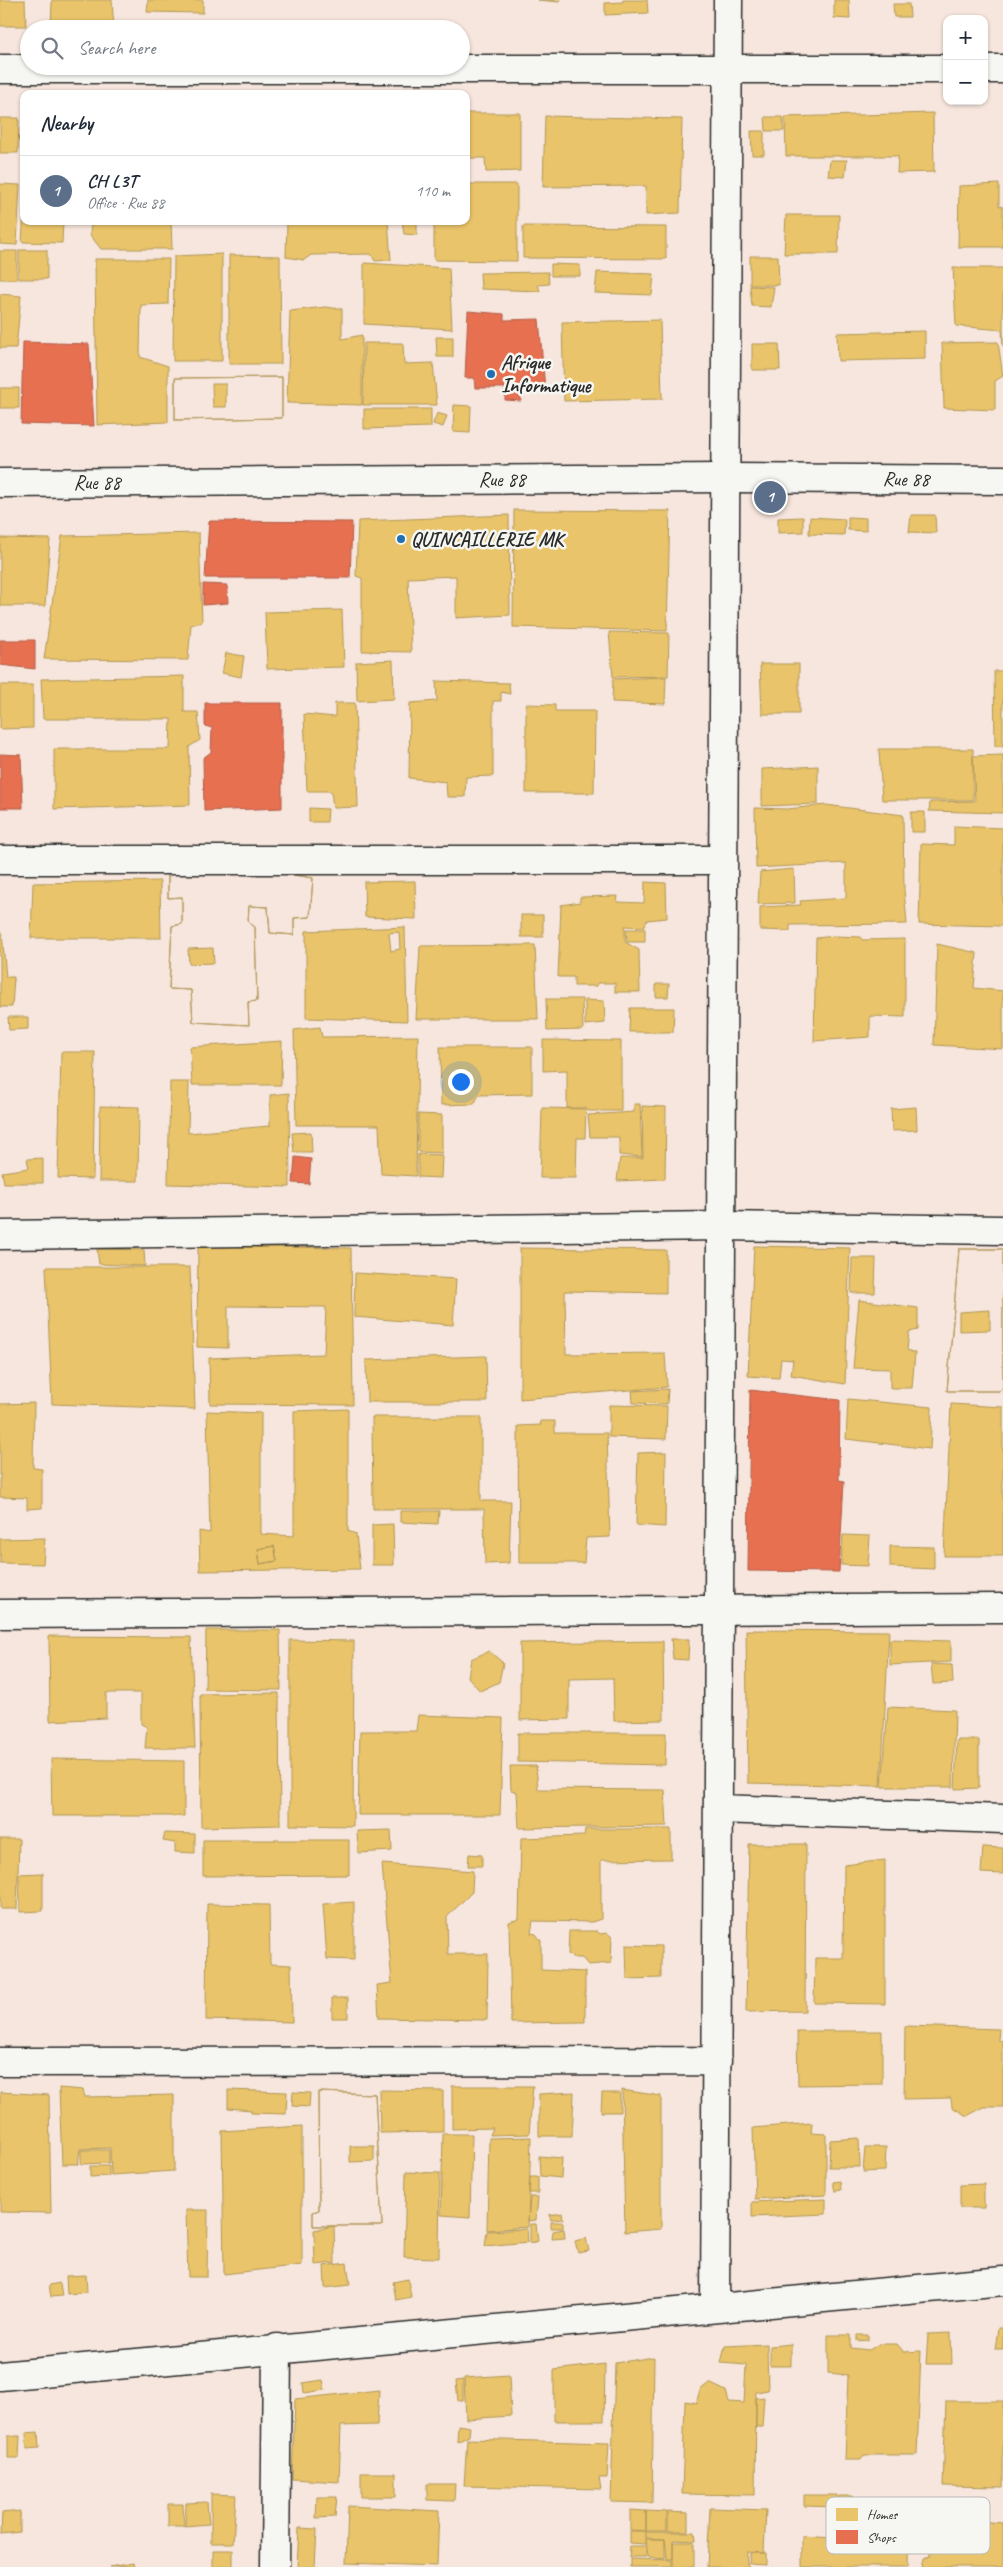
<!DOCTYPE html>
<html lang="en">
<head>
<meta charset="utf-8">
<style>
  :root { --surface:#fff; --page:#f6f6f7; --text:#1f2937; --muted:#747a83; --line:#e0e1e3; --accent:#1f6fb2 }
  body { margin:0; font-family:Caveat,sans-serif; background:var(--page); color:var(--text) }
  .controls { position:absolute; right:15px; top:15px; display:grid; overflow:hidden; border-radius:10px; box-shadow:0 1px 4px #0004 }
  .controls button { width:45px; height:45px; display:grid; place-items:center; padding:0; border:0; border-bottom:1px solid var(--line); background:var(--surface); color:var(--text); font:25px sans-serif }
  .you { position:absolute; left:460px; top:1081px; width:18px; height:18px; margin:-12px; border:4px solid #fff; border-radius:50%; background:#1a73e8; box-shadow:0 0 0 8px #1a73e833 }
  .badge { display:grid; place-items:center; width:32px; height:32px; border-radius:50%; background:var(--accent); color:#fff; font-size:16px; font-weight:700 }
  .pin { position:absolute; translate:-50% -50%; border:2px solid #fff; box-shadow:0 1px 5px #0006 }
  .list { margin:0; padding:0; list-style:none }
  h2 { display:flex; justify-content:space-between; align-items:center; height:65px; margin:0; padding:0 20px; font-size:21px }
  h2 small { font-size:16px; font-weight:400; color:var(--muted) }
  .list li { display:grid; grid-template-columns:32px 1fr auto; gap:15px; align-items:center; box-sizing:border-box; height:70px; padding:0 20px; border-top:1px solid var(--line) }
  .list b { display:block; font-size:19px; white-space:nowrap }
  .list p { margin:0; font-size:16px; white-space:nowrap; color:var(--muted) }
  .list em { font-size:16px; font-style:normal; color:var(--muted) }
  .icon { flex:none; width:28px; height:28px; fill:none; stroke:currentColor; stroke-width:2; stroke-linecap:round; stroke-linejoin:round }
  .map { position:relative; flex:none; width:1003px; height:2567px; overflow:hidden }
  .search { position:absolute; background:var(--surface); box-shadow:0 1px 4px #0004; left:20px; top:20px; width:450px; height:55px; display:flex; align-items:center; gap:12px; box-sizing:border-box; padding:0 18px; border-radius:28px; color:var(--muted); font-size:19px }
  .panel { position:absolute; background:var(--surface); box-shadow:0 1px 4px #0004; left:20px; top:90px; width:450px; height:135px; border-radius:10px }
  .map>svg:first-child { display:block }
  .homes { fill:#e9c46a; stroke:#b09657; fill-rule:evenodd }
  .shops { fill:#e76f51; stroke:#af5b46 }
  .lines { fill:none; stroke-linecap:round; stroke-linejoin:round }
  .minor-casing { stroke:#2b2b2b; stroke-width:31 }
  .major-casing { stroke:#2b2b2b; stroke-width:31 }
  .minor { stroke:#f6f6f2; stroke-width:28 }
  .major { stroke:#f6f6f2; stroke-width:28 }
  .poi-dot { fill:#1f6fb2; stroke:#f6f6f2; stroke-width:2 }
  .labels { text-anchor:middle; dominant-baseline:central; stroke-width:5; stroke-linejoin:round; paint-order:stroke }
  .poi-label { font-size:20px; font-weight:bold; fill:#2b2b2b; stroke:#f6f6f2; text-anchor:start }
  .street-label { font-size:20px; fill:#2b2b2b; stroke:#f6f6f2 }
  .key { fill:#f6f6f2; stroke:#b9b9b6; stroke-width:1 }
  .key-label { font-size:14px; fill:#2b2b2b }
</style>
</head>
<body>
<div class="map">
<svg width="1003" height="2567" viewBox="0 0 1003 2567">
  <rect width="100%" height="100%" fill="#f7e6dd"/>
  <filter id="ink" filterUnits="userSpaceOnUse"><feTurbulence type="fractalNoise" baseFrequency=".02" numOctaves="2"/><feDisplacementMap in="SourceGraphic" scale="10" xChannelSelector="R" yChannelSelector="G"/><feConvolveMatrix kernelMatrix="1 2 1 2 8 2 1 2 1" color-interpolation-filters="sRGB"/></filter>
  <g filter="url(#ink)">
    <path class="homes" d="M0,0H25L26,26H0Z
      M52,0H112L114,29H51Z
      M148,0H203V13L147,12Z
      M538,0H561L559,2Z
      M623,0H647L648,13L605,15V3L623,2Z
      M834,0H849L850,19L834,18Z
      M893,4H909L910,17H894Z
      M466,113H520V171L486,172L485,158H466Z
      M933,113L934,172L897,173L898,156H786L785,117Z
      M545,116L682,119L680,213L646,215V186L543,187Z
      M765,117H783L784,131H766Z
      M0,118H19L18,153H0Z
      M751,131H764V155H752Z
      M830,160H847L845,177L828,176Z
      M0,184L20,185L17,245L0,244Z
      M466,184H517V261L434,260V221H466Z
      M999,184V206L1003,207V247H958L959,186Z
      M24,210V221H63L62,243L22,242Z
      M786,215H839L838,254H784Z
      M91,221H171L172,249H101L90,235Z
      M287,221H388L391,260L375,261L371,254L311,255L304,260L286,257Z
      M402,221H417V235L404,234Z
      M523,226L666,227V259L523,258Z
      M19,250H47V279H19Z
      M0,251H17V279H0Z
      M222,254V361H173L174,256Z
      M229,255L280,256L281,364H229Z
      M750,256H778L779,285H750Z
      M95,259H169L168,304L141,305L140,357L168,366V422L97,425Z
      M364,263L449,268L452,329L364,324Z
      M551,264L580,265V276H551Z
      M953,268H1003V346L1002,330L956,326Z
      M548,272L549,284L538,285L540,291L481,289L480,273Z
      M597,272L654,274L652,295L595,293Z
      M750,286L774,287L771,307L752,306Z
      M0,294L21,296L16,348H0Z
      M325,307L342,309V339L362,335V405L287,403L290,311Z
      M660,320L662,399L564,401L562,322Z
      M925,331V359L838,361L837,333Z
      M436,337H453V357H437Z
      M998,342L1003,376L995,381V410L944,408L942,343Z
      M364,343H403L404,364L433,363L437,405H363Z
      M752,344H779L780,370H752Z
      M282,377V418L175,420V378ZM212,384H226V407H213Z
      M282,377V418L175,420V378Z
      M0,388H19V408H0Z
      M454,405L471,406L470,433L453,432Z
      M364,409H431V427L364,429Z
      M437,413L447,416L443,427L433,424Z
      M514,510L670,511L667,631L513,627Z
      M509,515L510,615L456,618V576L408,578L411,652L362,651V578L356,576L358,521Z
      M911,515H935L936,533L909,532Z
      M803,517V532L778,533V518Z
      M810,517L845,519L844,535L809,534Z
      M848,517L866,518V531L848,530Z
      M199,533L202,622L191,625L188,660L44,659L62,536Z
      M0,538L50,539L45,606H0Z
      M342,610L344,667L267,669L265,612Z
      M609,632L669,633L668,676L613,677Z
      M226,653L244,656L241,677L222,673Z
      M393,660L394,699L357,701L356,662Z
      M760,664H799V714H762Z
      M994,671H1003V746H995Z
      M184,676V712H198L200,740L189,747L190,805L54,809V749H170L171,719H43L41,679Z
      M666,677L665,704L612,702L613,679Z
      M436,681L509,683L510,694L501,692V701H493V776L466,777L465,797H447L446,782L409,778L410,703L437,701Z
      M0,685H33V728L0,729Z
      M335,703H355L358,807L333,808L331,791H307L304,714L335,717Z
      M526,704L555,705V711H595L594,793H526Z
      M879,749H973V800H882Z
      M1003,755V813L929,811L930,802L975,801L973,756Z
      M818,766V804L762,806V769Z
      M826,805L903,815L904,890L907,924L790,925V931L760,930V907L801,905L800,901L846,898V863L756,868L755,808L787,809Z
      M309,808L328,809L327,822H309Z
      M911,812H925V832H911Z
      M954,826L1003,828V926L919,924L921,844L954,845Z
      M294,865V875L313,878L310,917L294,918V935L270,933L268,907L249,906L248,922L255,927L257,1001L248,1002L249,1025L193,1022L191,990L169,989L172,926L182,924V897L168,898V868ZM213,948L214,963L189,964L188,949Z
      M294,865V875L313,878L310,917L294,918V935L270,933L268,907L249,906L248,922L255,927L257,1001L248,1002L249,1025L193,1022L191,990L169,989L172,926L182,924V897L168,898V868Z
      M794,869L795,903L758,904L760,872Z
      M160,881L161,938H31L33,883Z
      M415,881L416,919L365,917L364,882Z
      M645,882L666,883L667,918L647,920L644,927L625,926V942L639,950L640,992H615V983H597V986H574V977H558L561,905L580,902V897L618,896L617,902L644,903Z
      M521,915H543V937H521Z
      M405,927L407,1021L306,1018V931ZM399,932L400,949L391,951L389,933Z
      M626,929H645V942H627Z
      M0,933H2L6,977H14L12,1007H0Z
      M835,936L861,937L862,940L905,939V1017L870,1016V1037L814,1041L816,938Z
      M937,944L977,953L974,988L1003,991V1049L934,1045Z
      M535,945L538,1019H416L420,946Z
      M656,984H669L668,997H656Z
      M546,999H582L583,1030L547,1031Z
      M585,1000L604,1001L605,1023L585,1025Z
      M630,1008H674L673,1032H629Z
      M8,1017H28V1029L9,1030Z
      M320,1027L322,1037L418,1036L416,1176L381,1174L379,1125H296L294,1030Z
      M543,1040L621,1041V1111H588L586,1108H567V1070L543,1071Z
      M282,1041L281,1085H192L190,1047Z
      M440,1047H532V1094L479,1095L474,1104L441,1105Z
      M61,1052H95L93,1179L58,1178Z
      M170,1082H189L188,1133L270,1126V1095L289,1093L290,1187L168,1184Z
      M634,1104H640L642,1157L619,1155V1137H590L588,1115L634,1112Z
      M100,1106L139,1107L138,1181H99Z
      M642,1106L666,1107L665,1179L617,1181L620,1158H643Z
      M916,1107L917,1130L892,1131L891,1109Z
      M542,1108L586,1109L585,1138H577L576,1178H540Z
      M418,1114L442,1115V1153L418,1152Z
      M311,1132L312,1152H294L292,1133Z
      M418,1154L442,1155L441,1178L418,1177Z
      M43,1158V1183H4L2,1172L29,1168L27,1159Z
      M198,1246L351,1248L353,1405L210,1404L209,1358L324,1354L326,1307L228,1306V1348L197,1347Z
      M754,1246L850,1248L845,1384L791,1375L793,1360L781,1359L779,1378L748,1376Z
      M520,1248L666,1250V1293L565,1291L566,1354L665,1353L667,1387L520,1399Z
      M97,1249L144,1250L145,1266L99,1264Z
      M959,1249H1003V1387L1000,1391H947ZM990,1310V1330L959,1331V1312Z
      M959,1249H1003V1387L1000,1391H947Z
      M852,1258H876L875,1293H851Z
      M46,1267H190L195,1409L52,1404Z
      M355,1273L456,1279L453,1325L354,1317Z
      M859,1300L918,1308V1330L909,1332L907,1350L915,1353L912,1388H890V1369L853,1368Z
      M486,1356L487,1402H367L366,1360Z
      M668,1389L667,1404L633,1403L632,1391Z
      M848,1399L932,1407L930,1449L846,1439Z
      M34,1403L33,1468L42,1469V1508L27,1509V1498L0,1497V1404Z
      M951,1404L1003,1407V1556H944Z
      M609,1405L667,1406L666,1439L609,1437Z
      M348,1409V1531L356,1534L360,1569L200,1571L199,1531L210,1533L207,1411L261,1413V1534L294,1536V1411ZM274,1546L277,1561L260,1564L258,1549Z
      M372,1417H481V1501H511L509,1563L485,1564L484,1509H373Z
      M540,1421H555V1433H607L610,1537L586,1538L584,1563H519L518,1426L541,1425Z
      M666,1452L665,1527L636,1525L638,1453Z
      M400,1511H439L438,1524L400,1522Z
      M393,1524L394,1565H372V1525Z
      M843,1535L870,1536L868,1566L841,1565Z
      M45,1538L43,1564L0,1563V1539Z
      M274,1546L277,1561L260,1564L258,1549Z
      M890,1546L934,1547V1569L890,1567Z
      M206,1630H280L281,1690L205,1689Z
      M746,1630L889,1631L881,1786L748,1783Z
      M49,1636L191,1637L195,1748H145L147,1727L141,1724V1693H106V1718L50,1721Z
      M671,1639H689L688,1660L673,1659Z
      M890,1639L951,1641V1662L890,1665Z
      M290,1640L354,1641L353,1826L290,1825Z
      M663,1641L664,1720L614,1721L613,1678L569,1679V1719L520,1720V1643Z
      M489,1651L503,1663L499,1682L480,1691L468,1677L471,1659Z
      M931,1664L952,1665L953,1683L933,1684Z
      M279,1693L280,1825L201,1827L200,1694Z
      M888,1707L955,1710L953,1787H882Z
      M418,1715L503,1718L500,1815H358L360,1731H416Z
      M518,1733H666L665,1765L518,1762Z
      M957,1740H979V1788L955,1789Z
      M51,1759L184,1761V1816H52Z
      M510,1766H536L538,1789L665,1790L667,1826L519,1828L517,1792L511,1790Z
      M585,1829H671V1859L601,1860V1919L592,1922L533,1921L531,1933L536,1934L541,1941V1970L585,1972V2022L511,2023L509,1922L519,1919L521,1838L584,1836Z
      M391,1830L392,1851L358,1853L357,1831Z
      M165,1833L195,1834V1853L175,1852V1843L163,1841Z
      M0,1839H19L17,1909H0Z
      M203,1840H349V1875L203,1876Z
      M749,1844H806L805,2011L746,2012Z
      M983,1847L1003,1848V1874L981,1873Z
      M469,1854L482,1855V1866H468Z
      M885,1860V2004L814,2003L815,1958H843L844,1865Z
      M382,1864L473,1871L472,1892L447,1917L448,1954H488L487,2020L379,2018L377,1985L392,1983Z
      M43,1873V1911L20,1912L19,1874Z
      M354,1902V1960L327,1959L323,1904Z
      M207,1904L269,1905L270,1964L291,1965L292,2022L206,2020Z
      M569,1931H597L600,1934L607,1933L612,1937L611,1963L588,1965L582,1958H572L568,1954Z
      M626,1945L661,1946V1978L627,1979Z
      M332,1998H348V2018H332Z
      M905,2026L999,2029L998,2040L1003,2041V2107H984L967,2116L952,2107L951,2098L904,2099Z
      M797,2031H882V2084L798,2085Z
      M452,2086H533L529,2134L490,2135L493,2128L452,2129Z
      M59,2088L83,2090L85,2097L174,2095V2171L111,2175L110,2148L80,2149L78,2164H62Z
      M228,2090L287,2092L286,2114L251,2113V2110L228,2108Z
      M379,2090L443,2091V2132L380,2133Z
      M622,2090L661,2096V2229L625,2232Z
      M0,2092L49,2095L51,2213L0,2212Z
      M293,2092L310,2093L309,2107L292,2106Z
      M318,2092L375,2094L382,2226H313V2212L319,2210ZM350,2146H374V2161L350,2162Z
      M318,2092L375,2094L382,2226H313V2212L319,2210Z
      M574,2092L572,2136H539V2094Z
      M602,2093H620V2112H601Z
      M812,2123L811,2133L826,2134V2195L755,2199L753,2128Z
      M302,2126V2265L224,2274L222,2131Z
      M443,2134H472L470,2217L441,2215Z
      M531,2137L528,2227L487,2230L489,2138Z
      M859,2138L860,2167H829L830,2140Z
      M865,2147H886L885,2171L863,2172Z
      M81,2150H109V2163L81,2164Z
      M539,2156L562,2158L561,2178L540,2176Z
      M90,2166H109V2176L90,2177Z
      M406,2172L440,2173L439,2258L404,2257Z
      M530,2177H538V2193H529Z
      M840,2181L841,2190L835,2191L833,2182Z
      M984,2184V2208H960V2185Z
      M530,2197H538L536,2220L528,2221Z
      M826,2199V2214L752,2217V2202Z
      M186,2210H208L207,2277H188Z
      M562,2213L563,2219L551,2220L549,2215Z
      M551,2222H563V2228H551Z
      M530,2224H536L538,2241L530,2243Z
      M334,2226L335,2263L315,2265L314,2230Z
      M527,2229L528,2242L485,2246L487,2231Z
      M564,2229L565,2238L552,2239L553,2231Z
      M586,2238L589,2251L578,2253L575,2241Z
      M347,2263L350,2285L325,2288L324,2266Z
      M86,2275L87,2292L67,2294L66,2276Z
      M408,2279L411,2297L396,2300L393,2282Z
      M60,2283L62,2296L51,2297L49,2285Z
      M998,2328H1003V2349H995Z
      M951,2333L952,2364H926L928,2334Z
      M828,2335H851V2348L869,2350L879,2344H897L904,2352L921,2351L917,2455H864L861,2460H845L848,2375L828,2373Z
      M857,2335H868V2340L857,2341Z
      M767,2344L768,2390L756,2392L755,2495L682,2494L685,2401L696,2403L700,2390L709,2383L726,2391L729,2402L744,2403L746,2365L721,2363L725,2346Z
      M791,2344V2366H770V2346Z
      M654,2357L652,2503L611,2502L615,2363Z
      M605,2364L604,2421H554V2370Z
      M509,2375L511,2416L466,2419L464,2378Z
      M323,2380L325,2390L304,2393L303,2383Z
      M463,2380V2401H458L456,2381Z
      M379,2390L377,2425L341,2426L339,2482L292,2479L295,2399Z
      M764,2397L762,2427H756V2398Z
      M946,2401H1003V2487L943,2486Z
      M458,2425L470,2427L469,2436L457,2442Z
      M38,2432L39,2448L27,2449L26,2433Z
      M8,2436H20L19,2458H8Z
      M467,2439L609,2443L607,2478H599L601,2489L464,2486Z
      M361,2473H396V2497H361Z
      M427,2484H455L454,2501L427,2500Z
      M211,2494L236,2495L233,2543H211Z
      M804,2495H837V2507L804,2506Z
      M839,2496H853L852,2508L838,2507Z
      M317,2497H337L335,2517L316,2518Z
      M207,2502L209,2524L185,2526L186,2503Z
      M168,2504H183L184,2526H168Z
      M348,2506L439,2511L437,2566L346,2563Z
      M710,2508L766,2510L764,2553L747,2552V2567H707Z
      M630,2510L646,2511V2531L630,2530Z
      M20,2511V2532L1,2534L2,2513Z
      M646,2511L667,2512V2531H646Z
      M668,2512L688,2513V2531H668Z
      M930,2517L1003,2523V2567H922L924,2558L931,2556Z
      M872,2519H909L908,2567H802V2536L849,2539V2534L872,2532Z
      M299,2528L317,2529L315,2567H297Z
      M630,2531H645V2544L630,2543Z
      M646,2532H695L696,2541L673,2540V2559H667L665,2539L646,2538Z
      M646,2539H665V2559L648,2557Z
      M673,2542H694V2567H673Z
      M630,2546H646V2557H629Z
      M213,2550H233V2567H213Z
      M750,2553H766V2565L749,2564Z
      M630,2559L672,2560V2567H630Z
      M133,2563L134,2567H109Z"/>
    <path class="shops" d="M468,311L504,314V320L539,319L545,389H521V401L505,400V388H475L474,378H465Z
      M23,342L89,344L94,426L21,424Z
      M209,521L352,522L350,578H205Z
      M203,584L227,585L228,603L203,605Z
      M0,640H35V669L0,665Z
      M205,703H282V808L204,811L203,758L211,752L212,728L205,726Z
      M0,754L21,755L23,808H0Z
      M295,1157L311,1159L309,1184L293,1183Z
      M750,1390L840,1400L839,1480L844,1481L839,1572L748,1571Z"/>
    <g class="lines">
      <g class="minor-casing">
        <path id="minor" d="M0,69H947
          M984,69H1003
          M0,860H723
          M0,1235L721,1226L1003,1230
          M0,1614L1003,1608
          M718,1809L1003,1819
          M0,2062L717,2061
          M715,2307L728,0
          M0,2376L1003,2281
          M275,2567L277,2348"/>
      </g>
      <g class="major-casing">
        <path id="major" d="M0,483L725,478L1003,480"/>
      </g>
      <use href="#minor" class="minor"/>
      <use href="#major" class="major"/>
    </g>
  </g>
  <g class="poi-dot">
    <circle cx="491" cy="374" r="5"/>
    <circle cx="401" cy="539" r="5"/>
  </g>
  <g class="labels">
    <g class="poi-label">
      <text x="501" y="362">Afrique<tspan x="501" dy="23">Informatique</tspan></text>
      <text x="411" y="539">QUINCAILLERIE MK</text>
    </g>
    <g class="street-label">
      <text x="502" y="479">Rue 88</text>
      <text transform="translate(906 479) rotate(1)">Rue 88</text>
      <text x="97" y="482">Rue 88</text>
    </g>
  </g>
  <rect x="826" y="2497" width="164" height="57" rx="8" class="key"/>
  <rect x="836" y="2508" width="22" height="13" fill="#e9c46a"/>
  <rect x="836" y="2530" width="22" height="14" fill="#e76f51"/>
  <g class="key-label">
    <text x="867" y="2519">Homes</text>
    <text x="867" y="2542">Shops</text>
  </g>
</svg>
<div class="controls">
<button>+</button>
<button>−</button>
</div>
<div class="you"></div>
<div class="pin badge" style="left:770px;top:497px;background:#5c6f8a">1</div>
<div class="search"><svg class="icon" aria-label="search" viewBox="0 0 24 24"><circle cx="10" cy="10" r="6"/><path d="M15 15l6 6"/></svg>Search here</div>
<section class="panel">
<h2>Nearby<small></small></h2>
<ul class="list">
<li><span class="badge" style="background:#5c6f8a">1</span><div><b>CH L3T</b><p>Office · Rue 88</p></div><em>110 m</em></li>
</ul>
</section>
</div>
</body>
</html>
